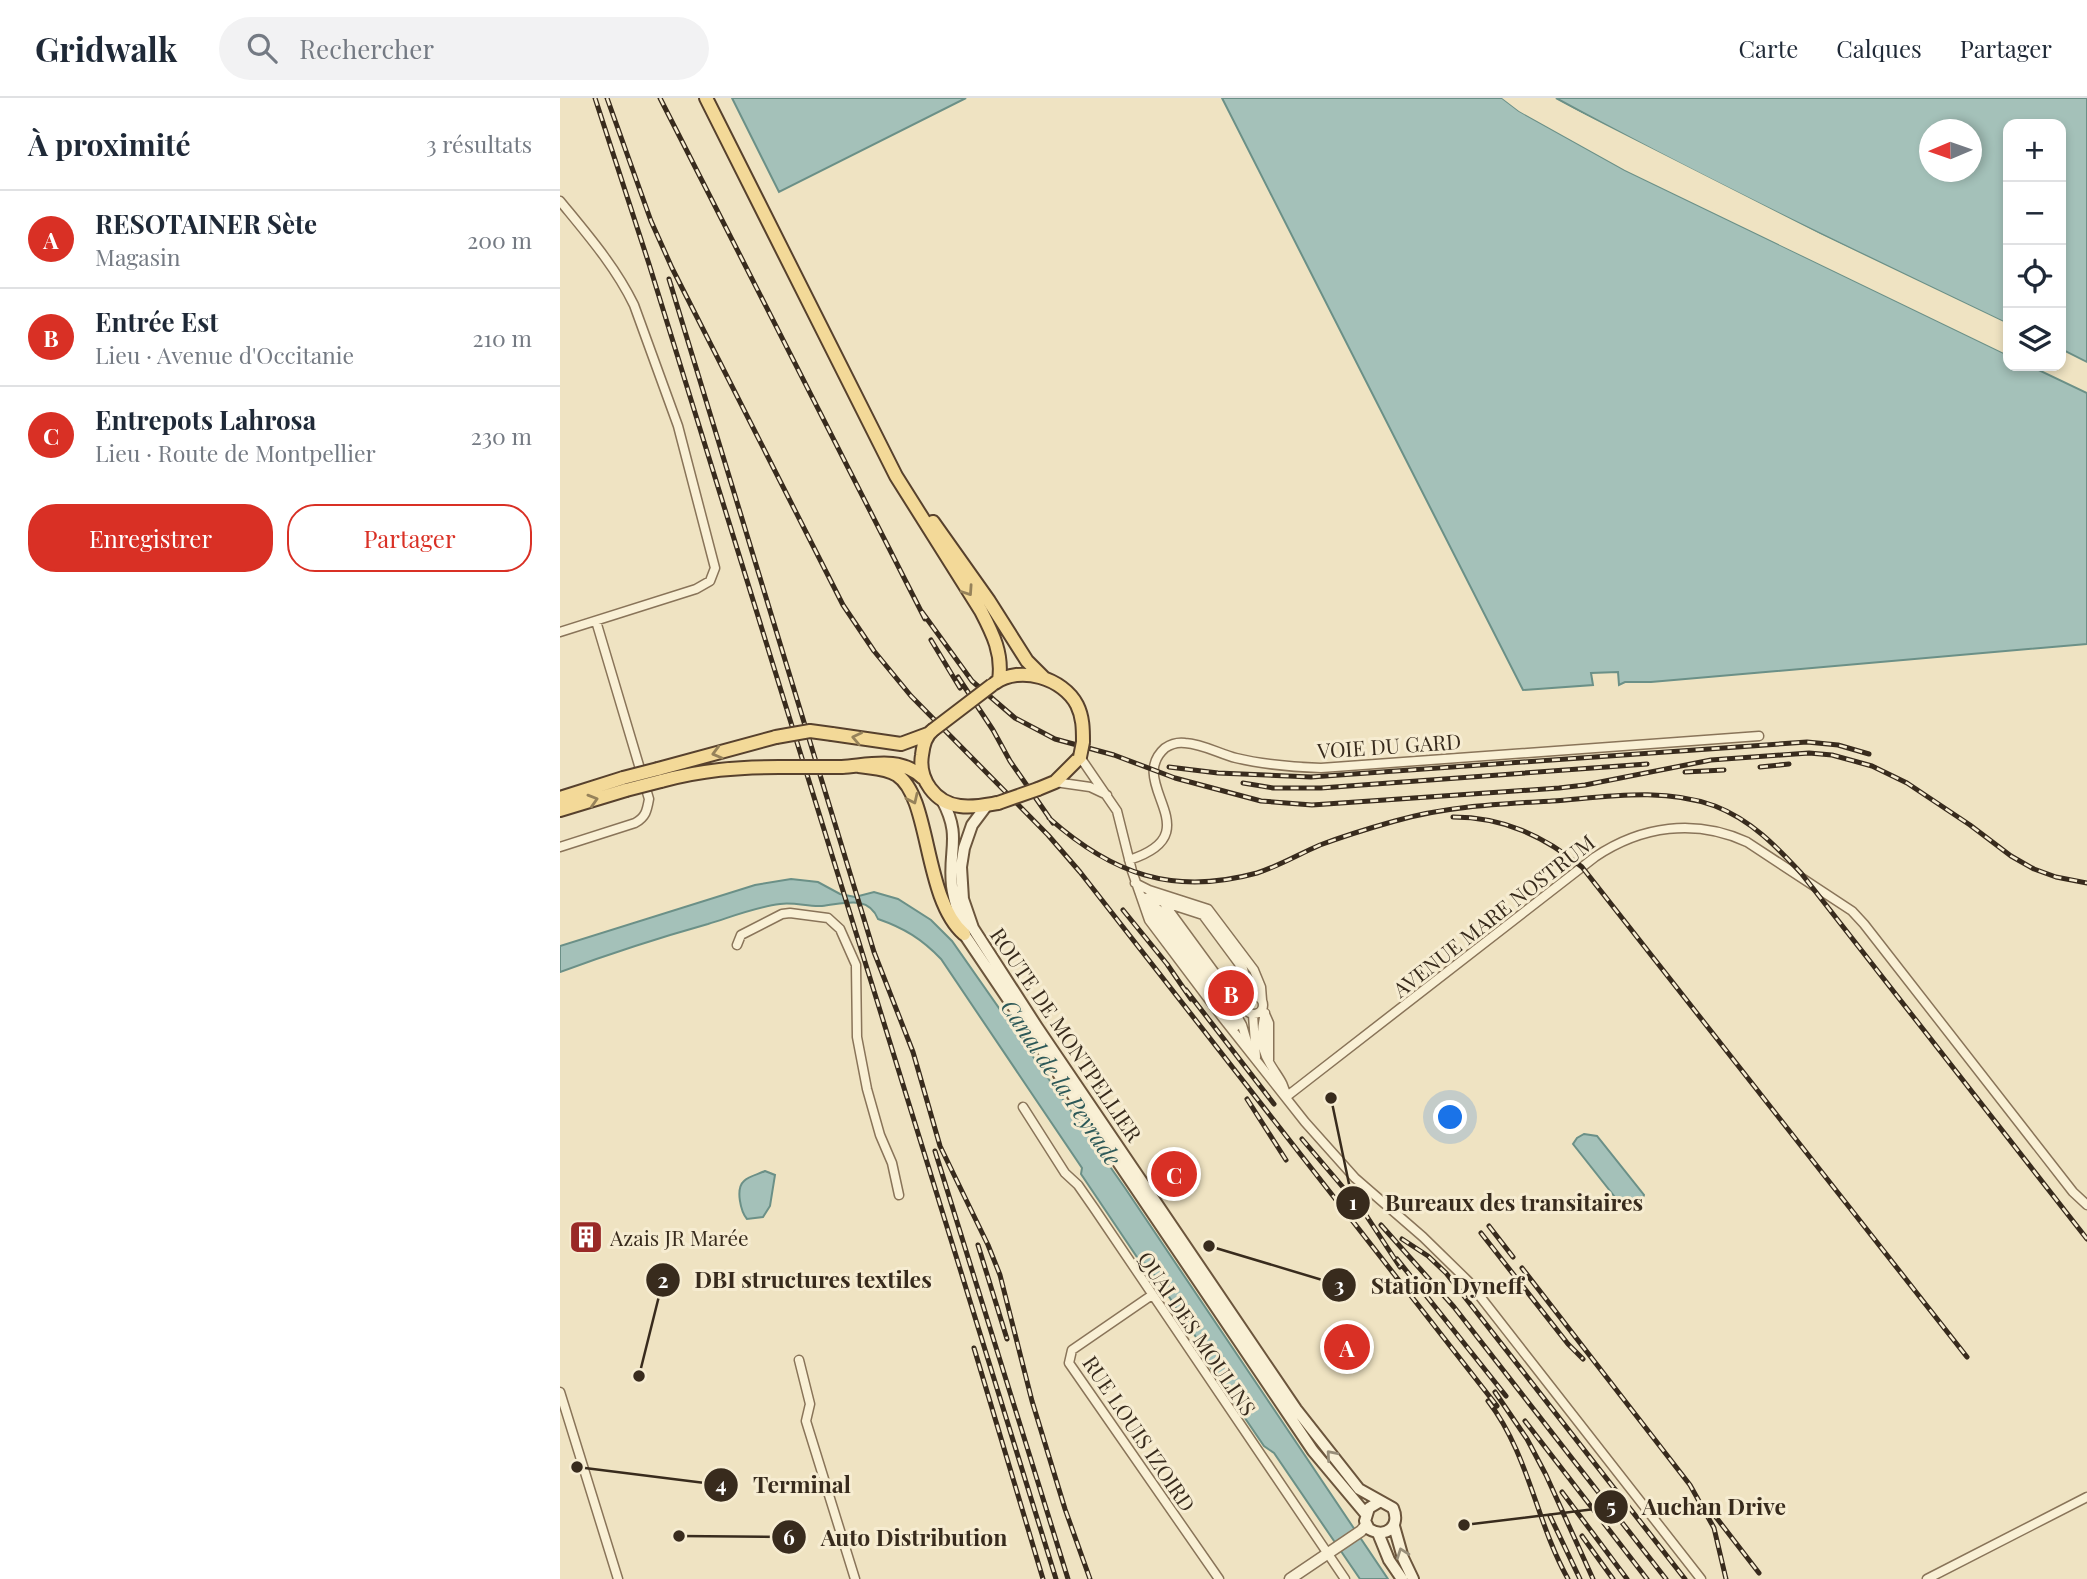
<!DOCTYPE html>
<html lang="fr">
<head>
<meta charset="utf-8">
<style>
  :root { --surface:#fff; --page:#f2f2f3; --text:#1f2937; --muted:#747a83; --line:#e0e1e3; --accent:#d93025 }
  body { margin:0; font-family:"Playfair Display",serif; background:var(--page); color:var(--text) }
  .controls { position:absolute; right:21px; top:21px; display:grid; overflow:hidden; border-radius:14px; box-shadow:0 4px 10px #0003 }
  .controls button { width:63px; height:63px; display:grid; place-items:center; padding:0; border:0; border-bottom:2px solid var(--line); background:var(--surface); color:var(--text); font:35px sans-serif }
  .compass { position:absolute; left:1359px; top:21px; width:63px; height:63px; border-radius:50%; background:var(--surface); box-shadow:0 4px 10px #0003; rotate:268deg }
  .you { position:absolute; left:891px; top:1020px; width:24px; height:24px; margin:-18px; border:5px solid #fff; border-radius:50%; background:#1a73e8; box-shadow:0 0 0 10px #1a73e833 }
  .badge { display:grid; place-items:center; width:46px; height:46px; border-radius:50%; background:var(--accent); color:#fff; font-size:23px; font-weight:700 }
  .pin { position:absolute; translate:-50% -50%; border:4px solid #fff; box-shadow:0 2px 7px #0006 }
  .list { margin:0; padding:0; list-style:none }
  h2 { display:flex; justify-content:space-between; align-items:center; height:91px; margin:0; padding:0 28px; font-size:30px }
  h2 small { font-size:23px; font-weight:400; color:var(--muted) }
  .list li { display:grid; grid-template-columns:46px 1fr auto; gap:21px; align-items:center; box-sizing:border-box; height:98px; padding:0 28px; border-top:2px solid var(--line) }
  .list b { display:block; font-size:26px; white-space:nowrap }
  .list p { margin:0; font-size:23px; white-space:nowrap; color:var(--muted) }
  .list em { font-size:23px; font-style:normal; color:var(--muted) }
  .actions { display:flex; gap:14px; padding:21px 28px }
  .actions a { flex:1; padding:16px 0; border:2px solid var(--accent); border-radius:28px; text-align:center; font-size:24px; color:var(--accent) }
  .actions .main { background:var(--accent); color:#fff }
  .icon { flex:none; width:38px; height:38px; fill:none; stroke:currentColor; stroke-width:2; stroke-linecap:round; stroke-linejoin:round }
  .map { position:relative; flex:none; width:1527px; height:1481px; overflow:hidden }
  header { display:flex; align-items:center; gap:42px; box-sizing:border-box; height:98px; padding:0 35px; background:var(--surface); border-bottom:2px solid var(--line) }
  header strong { font-size:33px }
  nav { display:flex; gap:38px; margin-inline-start:auto; font-size:24px }
  .search { width:490px; height:63px; background:var(--page); display:flex; align-items:center; gap:18px; box-sizing:border-box; padding:0 24px; border-radius:38px; color:var(--muted); font-size:26px }
  main { display:flex }
  aside { flex:1; background:var(--surface) }
  .map>svg:first-child { display:block }
  .water { fill:#a4c1b9; stroke:#6b9087; stroke-width:2; fill-rule:evenodd }
  .pier { fill:#efe3c2 }
  .lines { fill:none; stroke-linecap:round; stroke-linejoin:round }
  .minor-casing { stroke:#897459; stroke-width:11 }
  .tertiary-casing { stroke:#897459; stroke-width:13 }
  .secondary-casing { stroke:#6b553c; stroke-width:14 }
  .primary-casing { stroke:#57412d; stroke-width:16 }
  .minor { stroke:#f9f0d5; stroke-width:8 }
  .tertiary { stroke:#f9f0d5; stroke-width:10 }
  .secondary { stroke:#f9f0d5; stroke-width:10 }
  .primary { stroke:#f3d998; stroke-width:12 }
  .rail-casing { stroke:#382b1d; stroke-width:5 }
  .rail { stroke:#f6ecd1; stroke-width:2.5; stroke-dasharray:8; stroke-linecap:butt }
  .primary-bridge-casing { stroke:#57412d; stroke-width:16; stroke-linecap:butt }
  .primary-bridge { stroke:#f3d998; stroke-width:12 }
  .oneway { stroke:#96825a }
  .oneway2 { stroke:#988e79 }
  .labels { text-anchor:middle; dominant-baseline:central; stroke-width:6; stroke-linejoin:round; paint-order:stroke }
  .street-label { font-size:21px; fill:#382b1d; stroke:#f6ecd1 }
  .poi-label { font-size:21px; fill:#382b1d; stroke:#f6ecd1; text-anchor:start }
  .water-label { font-size:23px; font-style:italic; fill:#2c5857; stroke:#f6ecd1 }
  .leader { fill:none; stroke:#382b1d; stroke-width:2.5 }
  .callout-dot { fill:#382b1d; stroke:#f6ecd1; stroke-width:2.5 }
  .mark-label { font-size:21px; text-anchor:middle; font-weight:bold; fill:#fff }
  .callout-label { font-size:23px; text-anchor:middle; font-weight:bold; fill:#382b1d; stroke:#f6ecd1; stroke-width:6; stroke-linejoin:round; paint-order:stroke }
</style>
</head>
<body>
<header>
<strong>Gridwalk</strong>
<div class="search"><svg class="icon" aria-label="search" viewBox="0 0 24 24"><circle cx="10" cy="10" r="6"/><path d="M15 15l6 6"/></svg>Rechercher</div>
<nav><a>Carte</a><a>Calques</a><a>Partager</a></nav>
</header>
<main>
<aside>
<h2>À proximité<small>3 résultats</small></h2>
<ul class="list">
<li><span class="badge">A</span><div><b>RESOTAINER Sète</b><p>Magasin</p></div><em>200 m</em></li>
<li><span class="badge">B</span><div><b>Entrée Est</b><p>Lieu · Avenue d'Occitanie</p></div><em>210 m</em></li>
<li><span class="badge">C</span><div><b>Entrepots Lahrosa</b><p>Lieu · Route de Montpellier</p></div><em>230 m</em></li>
</ul>
<div class="actions"><a class="main">Enregistrer</a><a>Partager</a></div>
</aside>
<div class="map">
<svg width="1527" height="1481" viewBox="0 0 1527 1481">
  <rect width="100%" height="100%" fill="#efe3c2"/>
  <path class="water" d="M172,0H406L219,94Z
    M662,0H942L959,13L1065,72L1448,257V268H1470L1527,295V546L1091,584H1065L1059,587L1058,574L1031,575L1033,587L963,592Z
    M996,0H1527V264L1501,251V26H1448V226C1296,153 1144,81 996,0ZM1370,32H1412V74H1370Z
    M231,781L258,784L280,796L295,799L314,794L338,801L371,822L392,843L565,1090L828,1481H800L714,1355L704,1348L644,1260V1251L587,1166L581,1165L521,1076L522,1070L381,861C362,841 344,830 318,821C308,796 283,806 262,808C248,809 235,804 220,806C196,809 171,819 148,826C98,840 49,856 0,874V848L195,787Z
    M1024,1036L1037,1038L1084,1097L1081,1105L1071,1113L1062,1108L1013,1046L1017,1040Z
    M205,1073L215,1077L210,1108L203,1119L187,1121C181,1114 175,1091 184,1083C189,1078 199,1076 205,1073Z"/>
  <path class="pier" d="M942,0H948L961,10L1067,69L1448,253V257L1065,72L959,13Z
    M992,0L1260,136L1448,226V229L1259,139L1077,49L994,3Z"/>
  <g class="lines">
    <g class="minor-casing">
      <path id="minor" d="M0,103C27,136 55,168 74,207L118,328L155,470L150,483L136,491L0,534
        M520,659L557,713L572,773L589,822L662,919L745,1024L795,1080L863,1139L908,1183L1141,1481
        M495,684L530,689L547,697
        M0,749L75,725C86,719 87,712 89,701L36,523
        M569,762C654,735 564,686 605,650C611,646 618,644 625,645C643,646 660,656 676,660C705,667 732,669 761,670L1199,638
        M575,785L589,792L648,811L694,872L701,889L702,902
        M581,798L600,813L673,911L682,927L688,947
        M588,799L603,804L655,875L686,886
        M603,804L643,817L683,871L691,898
        M589,809L663,908L675,929
        M177,847L181,837L222,816L230,815L268,820L280,831L296,867L297,939L307,991L320,1037L332,1065L339,1097
        M685 907a9 9 0 1 1 18 0a9 9 0 1 1-18 0Z
        M705,915C701,931 700,950 709,964C716,977 725,985 726,999
        M705,916L709,925V962
        M693,917L696,959
        M726,999L1035,759C1081,728 1135,720 1187,744L1292,813L1304,826L1513,1094L1527,1107
        M463,1009L505,1075L518,1087L534,1110L785,1481
        M592,1197L512,1252L509,1265L659,1481
        M239,1262L250,1306L246,1323L295,1481
        M0,1294L58,1481
        M1367,1481L1527,1399"/>
    </g>
    <g class="tertiary-casing">
      <path id="tertiary" d="M730,1481L801,1433L806,1427"/>
    </g>
    <g class="secondary-casing">
      <path id="secondary" d="M382,702C402,739 388,751 392,788C394,805 401,820 404,836L753,1353L805,1415
        M427,707L412,727L404,750L401,769L403,801L413,830L477,929L736,1311L799,1391L833,1410C841,1428 826,1441 809,1431L805,1423L809,1410L819,1404
        M834,1428L843,1460L853,1481
        M818,1435L829,1462L842,1481"/>
    </g>
    <g class="primary-casing">
      <path id="primary" d="M146,0L336,378L421,513C433,536 443,556 439,582
        M373,424L429,503L467,563L484,580
        M435,585C460,567 503,580 517,607C523,619 523,631 523,644
        M373,632C365,638 363,648 362,657C358,681 375,705 400,708C413,710 426,707 438,705
        M272,636L341,646L368,636
        M299,668C311,670 327,670 337,677C371,699 363,800 404,836
        M282,669C310,667 341,658 363,680
        M98,671L216,639
        M101,683C142,672 177,669 219,669
        M478,691L495,684L520,659
        M0,700L63,680
        M0,712L66,692"/>
    </g>
    <use href="#minor" class="minor"/>
    <use href="#tertiary" class="tertiary"/>
    <use href="#secondary" class="secondary"/>
    <use href="#primary" class="primary"/>
    <g class="rail-casing">
      <path id="rail" d="M35,0L89,166L496,1481
        M47,0L91,123L112,170L283,507L314,553L351,598L488,737L520,774L937,1308
        M100,0L365,521
        M109,181L314,854L353,954L380,1048L428,1147L440,1177L472,1303L505,1411L530,1481
        M362,514L412,583L455,620L495,641L554,657L615,680L701,703L752,707L999,690L1025,687L1151,662L1249,655L1272,657L1312,668L1347,685L1410,727L1451,758L1474,771L1496,779L1527,785
        M371,542L400,590
        M398,579L433,632L450,663L493,725
        M609,669L658,675L751,679L1247,644L1278,647L1309,656
        M1200,669L1229,666
        M1125,674L1164,672
        M683,685L713,690H761L1087,666
        M893,719C943,719 984,738 1022,769L1407,1259
        M489,720C552,776 613,798 697,775C719,768 739,756 760,747C784,738 810,730 835,723C886,708 940,706 992,703C1046,699 1102,689 1155,708C1191,722 1216,748 1241,775L1527,1141
        M563,812L607,866L631,901
        M626,892L714,1006
        M687,1001L726,1062
        M742,1041L804,1114L840,1169
        M375,1053L508,1481
        M821,1127L894,1209L1106,1481
        M929,1128L953,1159
        M921,1135L1008,1246L1023,1261
        M842,1141L868,1158L886,1175L1125,1481
        M418,1147L447,1241
        M837,1161L946,1298
        M962,1170L1130,1387L1154,1430L1166,1481
        M414,1250L483,1481
        M935,1294L967,1341L986,1377L1033,1481
        M928,1303C969,1356 976,1424 1008,1481
        M965,1323L1087,1481
        M1002,1394L1067,1481
        M1152,1414L1199,1475
        M990,1418L1020,1481
        M1022,1438L1053,1481"/>
    </g>
    <use href="#rail" class="rail"/>
    <g class="primary-bridge-casing">
      <path id="primary-bridge" d="M373,632L432,587
        M216,639L250,633L272,636
        M520,659L523,644
        M219,669H282
        M63,680L98,671
        M66,692L101,683
        M438,705L478,691"/>
    </g>
    <use href="#primary-bridge" class="primary-bridge"/>
  </g>
  <defs><path id="oneway-chevron" d="M-2-3.5L2.5 0L-2 3.5" fill="none" stroke-width="1.6" stroke-linecap="round" stroke-linejoin="round" transform="scale(1.75)"/></defs>
  <g class="oneway">
    <use href="#oneway-chevron" transform="translate(408 493) rotate(56)"/>
    <use href="#oneway-chevron" transform="translate(297 640) rotate(-168)"/>
    <use href="#oneway-chevron" transform="translate(157 655) rotate(165)"/>
    <use href="#oneway-chevron" transform="translate(353 701) rotate(65)"/>
    <use href="#oneway-chevron" transform="translate(33 702) rotate(-17)"/>
  </g>
  <g class="oneway2">
    <use href="#oneway-chevron" transform="translate(771 1357) rotate(-131)"/>
    <use href="#oneway-chevron" transform="translate(842 1455) rotate(-110)"/>
  </g>
  <defs>
    <g id="building-square" transform="scale(1.75)"><rect x="-9" y="-9" width="18" height="18" rx="4" fill="#992927" stroke="#f6ecd1"/><path d="M-4-6H4V6H1V3H-1V6H-4ZM-2.5-4.3h1.7v1.8h-1.7ZM.8-4.3h1.7v1.8H.8ZM-2.5-1h1.7V.8h-1.7ZM.8-1h1.7V.8H.8Z" fill="#fff"/></g>
  </defs>
  <g fill-rule="evenodd">
    <use href="#building-square" x="26" y="1139"/>
  </g>
  <g class="labels">
    <g class="street-label">
      <text transform="translate(829 647) rotate(-4)">VOIE DU GARD</text>
      <text transform="translate(933 817) rotate(-38)">AVENUE MARE NOSTRUM</text>
      <text transform="translate(507 936) rotate(56)">ROUTE DE MONTPELLIER</text>
      <text transform="translate(638 1235) rotate(56)">QUAI DES MOULINS</text>
      <text transform="translate(580 1335) rotate(56)">RUE LOUIS IZOIRD</text>
    </g>
    <g class="poi-label">
      <text x="50" y="1139">Azais JR Marée</text>
    </g>
    <g class="water-label">
      <text transform="translate(502 984) rotate(56)">Canal de la Peyrade</text>
    </g>
  </g>
  <path class="leader" d="M771 1000L793 1105M79 1278L103 1182M649 1148L779 1187M17 1369L161 1387M904 1427L1051 1409M119 1438L229 1439"/>
  <g class="callout-dot">
    <circle cx="771" cy="1000" r="7"/>
    <circle cx="79" cy="1278" r="7"/>
    <circle cx="649" cy="1148" r="7"/>
    <circle cx="17" cy="1369" r="7"/>
    <circle cx="904" cy="1427" r="7"/>
    <circle cx="119" cy="1438" r="7"/>
    <circle cx="793" cy="1105" r="18"/>
    <circle cx="103" cy="1182" r="18"/>
    <circle cx="779" cy="1187" r="18"/>
    <circle cx="161" cy="1387" r="18"/>
    <circle cx="1051" cy="1409" r="18"/>
    <circle cx="229" cy="1439" r="18"/>
  </g>
  <g class="mark-label">
    <text x="793" y="1112">1</text>
    <text x="103" y="1190">2</text>
    <text x="779" y="1195">3</text>
    <text x="161" y="1394">4</text>
    <text x="1051" y="1416">5</text>
    <text x="229" y="1447">6</text>
  </g>
  <g class="callout-label">
    <text x="954" y="1113">Bureaux des transitaires</text>
    <text x="253" y="1190">DBI structures textiles</text>
    <text x="887" y="1196">Station Dyneff</text>
    <text x="242" y="1395">Terminal</text>
    <text x="1154" y="1417">Auchan Drive</text>
    <text x="354" y="1448">Auto Distribution</text>
  </g>
</svg>
<div class="controls">
<button>+</button>
<button>−</button>
<button><svg class="icon" aria-label="locate" viewBox="0 0 24 24"><circle cx="12" cy="12" r="6"/><path d="M12 2v4M12 18v4M2 12h4M18 12h4"/></svg></button>
<button><svg class="icon" aria-label="layers" viewBox="0 0 24 24"><path d="M12 4l9 5-9 5-9-5zM3 14l9 5 9-5"/></svg></button>
</div>
<svg class="compass" viewBox="-18 -18 36 36"><path d="M0-13l5 13h-10z" fill="#e53935"/><path d="M0 13l5-13h-10z" fill="#747a83"/></svg>
<div class="you"></div>
<div class="pin badge" style="left:787px;top:1249px">A</div>
<div class="pin badge" style="left:671px;top:895px">B</div>
<div class="pin badge" style="left:614px;top:1076px">C</div>
</div>
</main>
</body>
</html>
